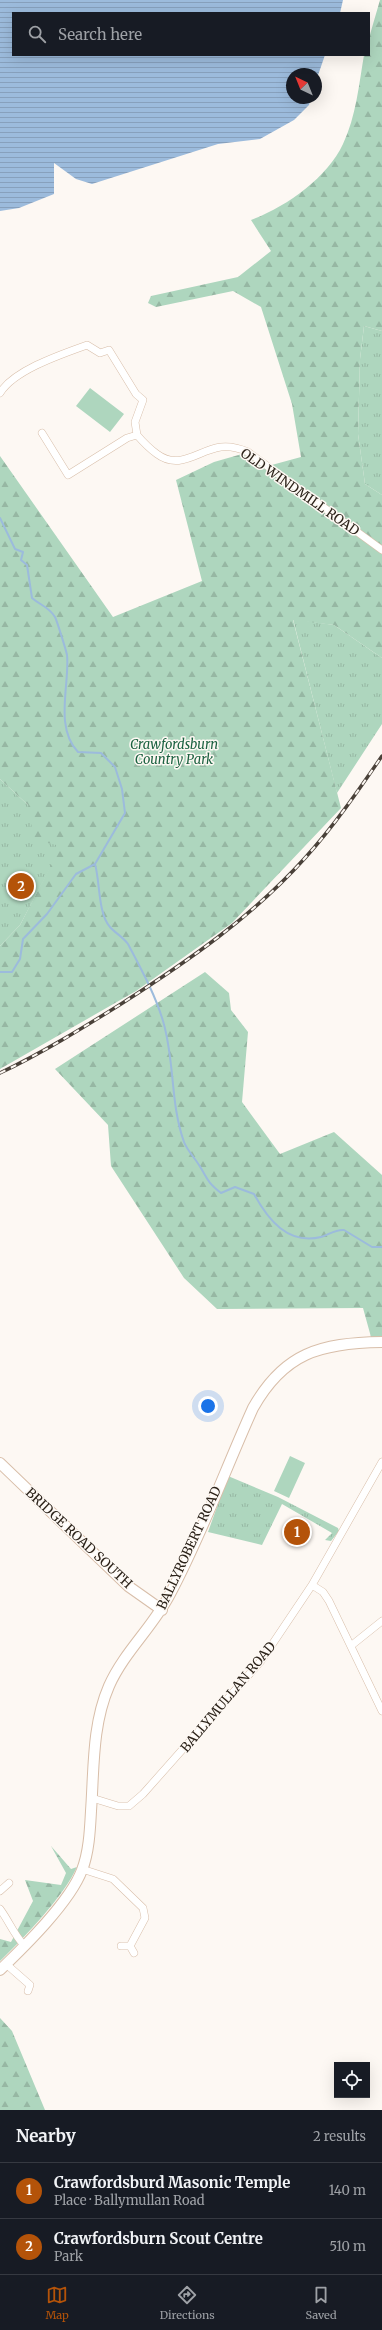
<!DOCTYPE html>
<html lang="en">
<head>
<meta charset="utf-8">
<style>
  :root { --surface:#171b24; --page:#20242c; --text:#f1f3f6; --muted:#9ea1a6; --line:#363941; --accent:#b45309 }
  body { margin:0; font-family:Merriweather,serif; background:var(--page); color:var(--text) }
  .controls { position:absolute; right:12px; bottom:12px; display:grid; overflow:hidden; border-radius:0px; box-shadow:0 4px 16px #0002 }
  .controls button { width:36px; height:36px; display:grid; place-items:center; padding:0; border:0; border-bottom:1px solid var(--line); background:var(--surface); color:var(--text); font:20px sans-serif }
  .compass { position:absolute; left:286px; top:68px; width:36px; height:36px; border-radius:50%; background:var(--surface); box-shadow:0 4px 16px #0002; rotate:317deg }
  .you { position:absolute; left:208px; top:1406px; width:14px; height:14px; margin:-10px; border:3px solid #fff; border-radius:50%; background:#1a73e8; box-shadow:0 0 0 6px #1a73e833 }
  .badge { display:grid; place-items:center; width:26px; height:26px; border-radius:50%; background:var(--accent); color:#fff; font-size:13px; font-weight:700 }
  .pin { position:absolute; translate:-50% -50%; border:2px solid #fff; box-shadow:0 1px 4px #0006 }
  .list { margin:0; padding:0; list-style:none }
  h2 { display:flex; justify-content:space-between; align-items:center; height:52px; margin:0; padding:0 16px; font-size:17px }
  h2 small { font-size:13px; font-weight:400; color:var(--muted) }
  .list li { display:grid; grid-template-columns:26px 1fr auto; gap:12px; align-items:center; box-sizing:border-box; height:56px; padding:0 16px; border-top:1px solid var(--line) }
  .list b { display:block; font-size:15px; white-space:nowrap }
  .list p { margin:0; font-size:13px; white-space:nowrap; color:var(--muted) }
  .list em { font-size:13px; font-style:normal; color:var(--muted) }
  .icon { flex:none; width:22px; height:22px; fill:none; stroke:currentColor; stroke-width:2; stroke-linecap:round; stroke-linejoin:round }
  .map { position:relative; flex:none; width:382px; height:2110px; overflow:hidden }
  .search { position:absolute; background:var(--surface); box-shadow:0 4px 16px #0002; left:12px; right:12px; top:12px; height:44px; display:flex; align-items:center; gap:10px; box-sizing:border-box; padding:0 14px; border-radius:0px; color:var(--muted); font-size:15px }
  .sheet { height:164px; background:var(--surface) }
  nav { display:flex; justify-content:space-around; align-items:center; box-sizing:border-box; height:56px; border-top:1px solid var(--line); background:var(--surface); font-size:11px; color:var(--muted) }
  nav a { display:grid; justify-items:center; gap:2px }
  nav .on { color:var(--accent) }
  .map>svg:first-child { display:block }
  .grass { fill:url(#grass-tufts) }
  .forest { fill:url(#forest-firs) }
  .garden { fill:#aed6be }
  .water { fill:url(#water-rules) }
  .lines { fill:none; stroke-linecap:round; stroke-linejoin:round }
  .stream { stroke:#9cbbdc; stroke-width:2 }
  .street-casing { stroke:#d8bea9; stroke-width:8 }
  .secondary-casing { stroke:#d8bea9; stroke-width:12 }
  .street { stroke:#fff; stroke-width:7 }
  .secondary { stroke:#fff; stroke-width:10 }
  .rail-casing { stroke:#4a4139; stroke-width:3.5 }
  .rail { stroke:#fdf8f3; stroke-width:2; stroke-dasharray:6; stroke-linecap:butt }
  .labels { text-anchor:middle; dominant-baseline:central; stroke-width:3; stroke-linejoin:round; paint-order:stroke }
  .street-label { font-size:13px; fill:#2b2219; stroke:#fdf8f3 }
  .park-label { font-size:13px; font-style:italic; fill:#1c6241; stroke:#fdf8f3 }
</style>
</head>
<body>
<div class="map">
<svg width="382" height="2110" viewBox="0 0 382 2110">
  <defs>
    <pattern id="grass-tufts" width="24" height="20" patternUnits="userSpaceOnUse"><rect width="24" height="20" fill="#aed6be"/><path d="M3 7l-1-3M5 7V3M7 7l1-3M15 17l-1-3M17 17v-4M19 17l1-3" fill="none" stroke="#96b7a3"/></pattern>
    <pattern id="forest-firs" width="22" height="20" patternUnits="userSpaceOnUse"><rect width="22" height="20" fill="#aed6be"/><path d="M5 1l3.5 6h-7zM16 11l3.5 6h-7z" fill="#96b7a3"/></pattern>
    <pattern id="water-rules" width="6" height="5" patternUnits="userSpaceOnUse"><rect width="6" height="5" fill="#9cbbdc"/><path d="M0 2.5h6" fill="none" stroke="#87a0bc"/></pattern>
  </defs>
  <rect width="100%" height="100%" fill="#fdf8f3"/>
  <path class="grass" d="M364,326L382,331V495L365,484L358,434L360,359Z
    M293,619L334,625L382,658V724L337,793Z
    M0,779L28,805L62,846L20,925L0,946Z
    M228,1476L278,1497L338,1528L339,1531L331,1541L325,1540L332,1533L282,1504L262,1545L208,1532Z"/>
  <path class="forest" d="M380,0H382V331L364,326L360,359L358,434L365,484L382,495V658L334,625L293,620L341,808L232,923L136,991L0,1069V946L20,925L61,846L34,840L28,805L0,779V456L113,617L202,581L176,480L214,462L242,454L268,466L301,457L292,404L261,307L233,291L156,307L148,303L151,296L238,277L271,251L251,220C286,207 327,178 343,144C356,117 359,84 364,55H369V38Z
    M205,972L229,993L231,1010L248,1032L242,1102L280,1154L334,1132L382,1175V1338L371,1337L363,1308L217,1309L184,1278L111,1166L108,1125L55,1069Z
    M51,1846L71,1869L77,1867C64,1896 24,1938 0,1961V1939L11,1942L33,1901L25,1880L61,1885L66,1873Z
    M0,2018L12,2031L45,2110H0Z"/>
  <path class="garden" d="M90,388L124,414L110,432L76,406Z
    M290,1456L305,1463L289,1498L274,1491Z"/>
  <path class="water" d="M0,0H343L340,13H13V55H325L316,81V74H292V98H311L309,105L294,120L260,139L218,144L92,184L76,179L54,163V194L19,208L0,211Z"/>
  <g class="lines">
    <path class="stream" d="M0,518L15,549L23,552L21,560L27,565L32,598C40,605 49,607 55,617C57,621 66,650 67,655C70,684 54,727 78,752L101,753L115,767L122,789L125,813L95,864L76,874L47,914L23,939L20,959L12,972H0
      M95,864C100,881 98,914 110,927C115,933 122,936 128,944C141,969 155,994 163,1021C175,1061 170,1103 184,1142C187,1150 194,1157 199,1165C208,1179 206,1181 221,1193L235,1187L254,1194C268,1220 288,1245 321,1237C329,1235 335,1229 344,1230L372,1247H382"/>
    <g class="street-casing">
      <path id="street" d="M0,393C14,370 62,354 87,345L100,353L109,350L136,394L143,400L135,422L137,435C143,442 150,449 157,454C180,471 198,450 221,447C231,446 239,448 248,452L382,550
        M42,433L68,475L127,438L137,435
        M312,1585L323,1592L329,1601L382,1711
        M352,1645L382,1621
        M92,1798L118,1806H129L143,1794L261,1661L312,1585L382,1462
        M82,1869L113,1879L143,1908L145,1918L130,1946
        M0,1891L9,1883
        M0,1909C9,1921 14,1935 24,1945
        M121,1946H130L134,1953
        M6,1964L30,1985L28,1991"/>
    </g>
    <g class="secondary-casing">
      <path id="secondary" d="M0,1463L128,1586L162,1610
        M0,1970C25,1946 70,1902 82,1870C89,1852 90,1830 91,1811C94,1769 92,1725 109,1686C124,1652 153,1627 170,1594C202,1534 225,1470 253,1408C284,1353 320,1343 382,1342"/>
    </g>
    <use href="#street" class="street"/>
    <use href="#secondary" class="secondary"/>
    <g class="rail-casing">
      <path id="rail" d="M0,1073C42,1053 81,1029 121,1004C188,961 252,917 305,858C334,826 358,791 382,756"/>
    </g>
    <use href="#rail" class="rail"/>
  </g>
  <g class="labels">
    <g class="street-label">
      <text transform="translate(300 492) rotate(35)">OLD WINDMILL ROAD</text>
      <text transform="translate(79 1538) rotate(43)">BRIDGE ROAD SOUTH</text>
      <text transform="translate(189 1548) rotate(-65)">BALLYROBERT ROAD</text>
      <text transform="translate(228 1697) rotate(-50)">BALLYMULLAN ROAD</text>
    </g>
    <g class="park-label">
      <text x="174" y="744">Crawfordsburn<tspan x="174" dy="15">Country Park</tspan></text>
    </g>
  </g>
</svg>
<div class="controls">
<button><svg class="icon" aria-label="locate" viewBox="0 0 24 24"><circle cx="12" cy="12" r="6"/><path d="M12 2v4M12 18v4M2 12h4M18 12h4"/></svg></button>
</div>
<svg class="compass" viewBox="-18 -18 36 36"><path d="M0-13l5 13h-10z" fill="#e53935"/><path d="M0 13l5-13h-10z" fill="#9ea1a6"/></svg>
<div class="you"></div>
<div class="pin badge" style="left:297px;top:1532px">1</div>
<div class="pin badge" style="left:21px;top:886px">2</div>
<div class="search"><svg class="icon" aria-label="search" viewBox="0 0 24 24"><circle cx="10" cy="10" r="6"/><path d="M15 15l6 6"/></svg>Search here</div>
</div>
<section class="sheet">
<h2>Nearby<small>2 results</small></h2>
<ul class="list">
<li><span class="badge">1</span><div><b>Crawfordsburd Masonic Temple</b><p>Place · Ballymullan Road</p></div><em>140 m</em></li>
<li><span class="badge">2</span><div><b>Crawfordsburn Scout Centre</b><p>Park</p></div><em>510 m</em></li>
</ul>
</section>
<nav>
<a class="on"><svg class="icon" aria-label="map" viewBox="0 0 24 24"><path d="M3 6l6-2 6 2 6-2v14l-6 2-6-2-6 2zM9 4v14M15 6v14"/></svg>Map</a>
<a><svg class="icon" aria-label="directions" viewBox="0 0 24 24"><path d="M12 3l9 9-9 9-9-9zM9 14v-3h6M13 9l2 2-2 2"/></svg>Directions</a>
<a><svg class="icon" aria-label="saved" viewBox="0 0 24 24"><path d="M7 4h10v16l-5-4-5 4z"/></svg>Saved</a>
</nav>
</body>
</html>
